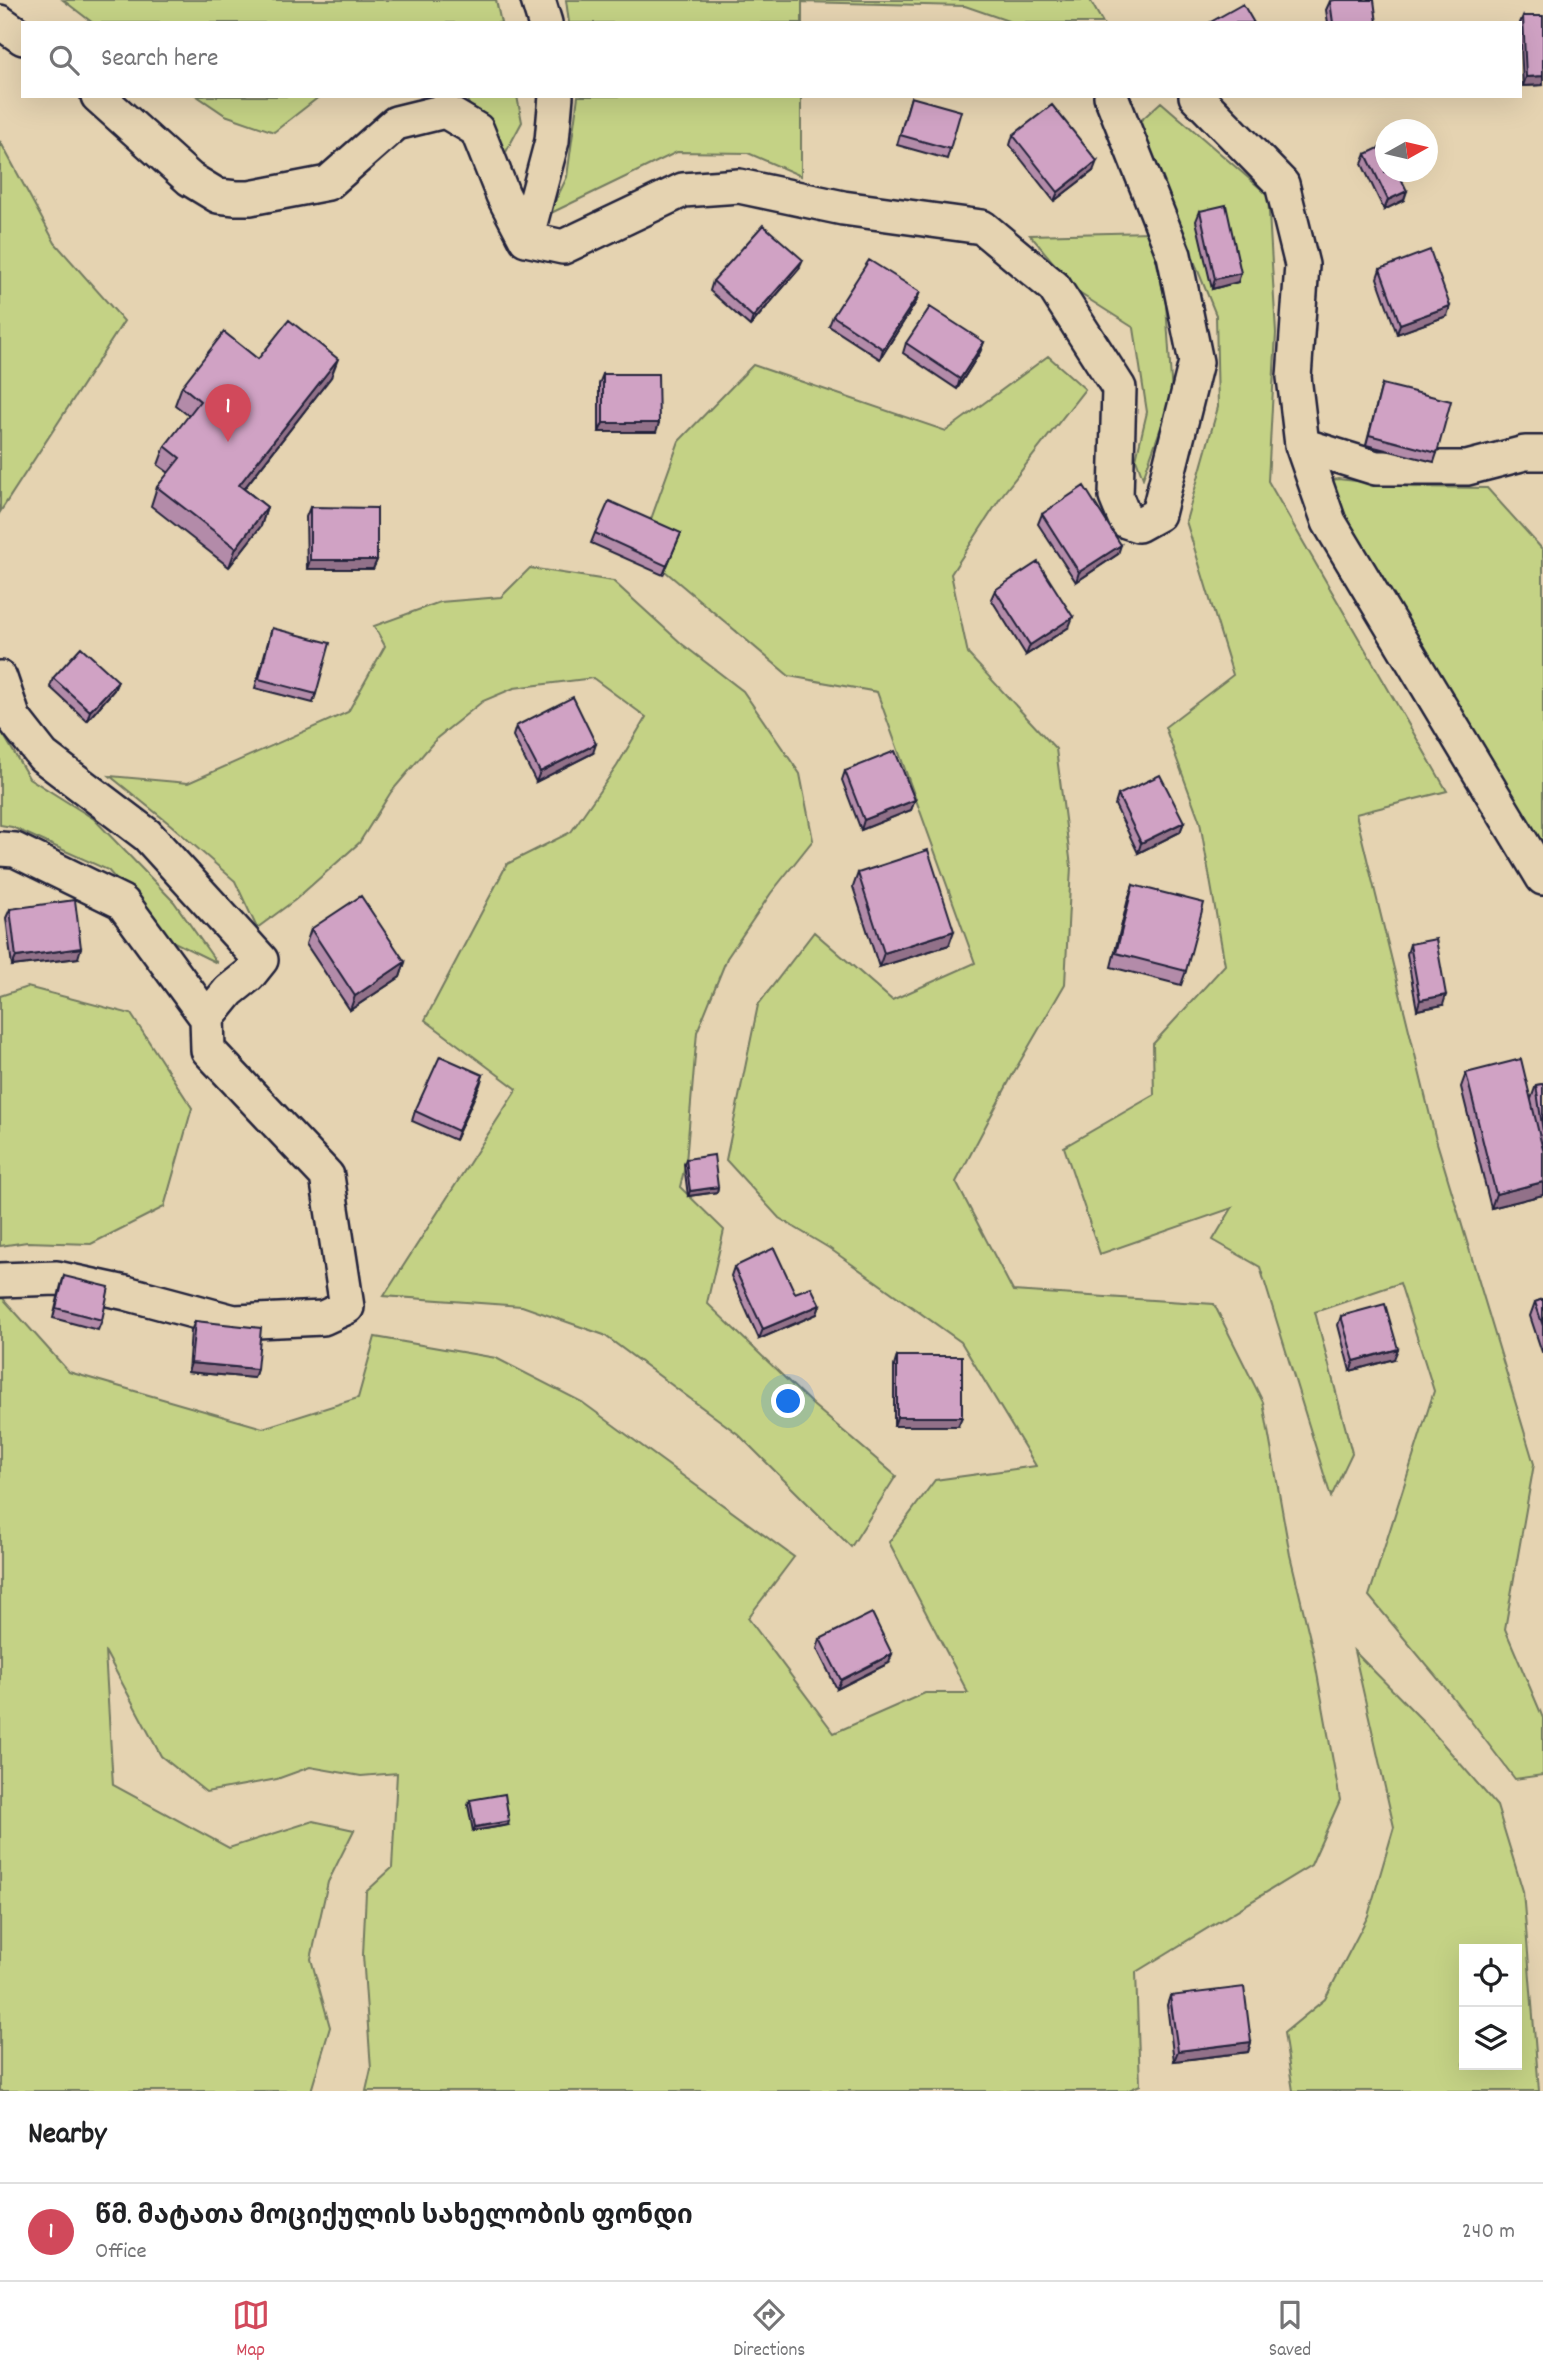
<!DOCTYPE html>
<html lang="en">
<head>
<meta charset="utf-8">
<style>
  :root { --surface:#fff; --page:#f2f2f2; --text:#202124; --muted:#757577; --line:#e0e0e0; --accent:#d1495b }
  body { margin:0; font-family:Dekko,"Noto Sans Georgian",sans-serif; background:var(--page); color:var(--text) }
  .controls { position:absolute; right:21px; bottom:21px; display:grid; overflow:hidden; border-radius:0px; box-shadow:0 7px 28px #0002 }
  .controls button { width:63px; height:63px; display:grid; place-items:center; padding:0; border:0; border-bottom:2px solid var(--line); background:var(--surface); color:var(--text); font:35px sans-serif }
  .compass { position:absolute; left:1375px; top:119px; width:63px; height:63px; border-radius:50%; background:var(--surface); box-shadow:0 7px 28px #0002; rotate:82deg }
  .you { position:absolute; left:789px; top:1402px; width:24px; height:24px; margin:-18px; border:5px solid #fff; border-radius:50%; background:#1a73e8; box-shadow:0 0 0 10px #1a73e833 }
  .badge { display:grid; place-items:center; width:46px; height:46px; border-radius:50%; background:var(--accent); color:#fff; font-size:23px; font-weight:700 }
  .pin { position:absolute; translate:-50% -58px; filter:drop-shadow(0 2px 4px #0008) }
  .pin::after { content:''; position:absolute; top:37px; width:24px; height:21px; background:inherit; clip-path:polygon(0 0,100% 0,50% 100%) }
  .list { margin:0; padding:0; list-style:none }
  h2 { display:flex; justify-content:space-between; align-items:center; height:91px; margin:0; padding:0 28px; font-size:30px }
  h2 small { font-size:23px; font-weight:400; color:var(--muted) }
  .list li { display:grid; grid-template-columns:46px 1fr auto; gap:21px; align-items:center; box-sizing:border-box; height:98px; padding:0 28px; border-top:2px solid var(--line) }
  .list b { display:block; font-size:26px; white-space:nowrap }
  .list p { margin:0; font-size:23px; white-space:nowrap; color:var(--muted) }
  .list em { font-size:23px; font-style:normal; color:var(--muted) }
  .icon { flex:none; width:38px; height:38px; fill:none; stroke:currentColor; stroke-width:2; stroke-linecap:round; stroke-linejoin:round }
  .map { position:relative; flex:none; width:1543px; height:2091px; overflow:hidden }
  .search { position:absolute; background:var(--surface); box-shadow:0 7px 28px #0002; left:21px; right:21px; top:21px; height:77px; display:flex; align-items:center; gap:18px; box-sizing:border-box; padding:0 24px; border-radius:0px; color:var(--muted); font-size:26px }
  .sheet { height:189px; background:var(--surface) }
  nav { display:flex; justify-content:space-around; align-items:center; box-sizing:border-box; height:98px; border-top:2px solid var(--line); background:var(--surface); font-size:19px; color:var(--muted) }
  nav a { display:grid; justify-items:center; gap:4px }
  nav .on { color:var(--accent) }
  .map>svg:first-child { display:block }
  .green { fill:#c4d285; stroke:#737a60; stroke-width:2; fill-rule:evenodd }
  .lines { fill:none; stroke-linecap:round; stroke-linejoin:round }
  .street-casing { stroke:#22223b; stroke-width:38 }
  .street { stroke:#e5d3b1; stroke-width:33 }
  .wall { fill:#b38ba9; stroke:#22223b; stroke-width:2 }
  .shaded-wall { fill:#927189; stroke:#22223b; stroke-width:2 }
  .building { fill:#d0a2c4; stroke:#22223b; stroke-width:2 }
</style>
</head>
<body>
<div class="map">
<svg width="1543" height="2091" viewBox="0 0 1543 2091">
  <rect width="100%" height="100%" fill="#e5d3b1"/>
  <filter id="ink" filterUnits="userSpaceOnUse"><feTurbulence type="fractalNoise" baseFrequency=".0143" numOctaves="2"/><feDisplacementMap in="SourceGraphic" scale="14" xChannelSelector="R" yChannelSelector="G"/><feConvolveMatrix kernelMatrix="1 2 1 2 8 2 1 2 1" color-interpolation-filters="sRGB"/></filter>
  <g filter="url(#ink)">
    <path class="green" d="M63,0H496L501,23H93Z
      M566,0H1090L1103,23H1014L965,6L802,2V23H569Z
      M197,96H320L274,132L225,115Z
      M465,96H517L522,122L499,165Z
      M578,96H801V176L748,153L677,152L549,214L567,177Z
      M1161,102L1268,195L1276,333L1268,481L1447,791L1356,814L1435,1136L1534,1464L1505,1629L1543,1718V1775L1515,1779L1444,1686L1369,1596L1434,1391L1400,1283L1315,1312L1352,1453L1331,1497L1260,1267L1213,1240L1232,1208L1100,1254L1064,1147L1154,1095L1153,1044L1225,965L1200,822L1165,727L1233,675L1186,521L1218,407L1216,315L1138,123Z
      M0,141L55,243L124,321L0,512Z
      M1150,232L1166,304L1172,396L1143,478L1136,459L1147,412L1134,328L1079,293L1030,235Z
      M1048,356L1085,389L1003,494L951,574L968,654L1056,749L1071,866L1065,984L1014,1072L956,1182L1013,1291L1214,1304L1263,1402L1290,1555L1313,1651L1340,1800L1311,1865L1136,1972L1140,2085L1127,2091H366L371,2069L363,1955L366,1892L392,1868L397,1773L361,1776L310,1767L277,1779L206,1792L161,1756L105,1651L113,1785L229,1848L313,1821L354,1830L328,1882L311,1959L330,2027L311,2091H0V1295L69,1372L263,1428L358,1398L375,1337L496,1358L582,1402L794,1557L748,1618L834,1733L925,1693H968L889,1542L935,1480L1036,1466L961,1342L829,1248L779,1218L726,1160L758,1005L814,932L892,1000L975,963L877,692L789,676L640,550L679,441L753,365L946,431Z
      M1338,479L1411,487L1487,488L1543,550V867L1321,482Z
      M530,568L613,581L682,644L743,691L800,774L813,840L771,893L727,958L697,1032L686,1162L680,1187L724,1230L707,1303L813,1405L896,1476L851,1547L738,1434L604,1335L522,1306L384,1296L517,1089L425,1020L507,864L571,832L617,766L646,717L593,678L514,688L483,701L437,738L391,792L359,843L295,900L257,928L235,881L171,825L110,776L188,783L348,712L385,646L374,626L440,602L501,597Z
      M0,729L29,778L94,819L174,902L217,963L170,940L108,870L12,827L0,825Z
      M27,987L131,1014L192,1108L164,1207L91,1244L27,1242L0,1246V996Z
      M1354,1651L1425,1723L1497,1806L1523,1891L1539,2091H1293L1284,2033L1325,1999L1368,1916L1394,1827ZM1464,1949H1517V2065H1464Z"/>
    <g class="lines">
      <g class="street-casing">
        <path id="street" d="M538,0L545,23
          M0,22L23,38
          M98,96L190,179L218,196L236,198H250L328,183L396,123L445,111L477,130L503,195L526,239L563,247L683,190L739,186L843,208L982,227L1054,287L1119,388L1116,497L1126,521L1138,525L1158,514L1196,362L1174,255L1111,96
          M1196,96L1282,184L1302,265L1294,377L1302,445L1329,522L1543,878
          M526,239L552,141L556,96
          M1302,445L1376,468H1467L1525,453H1543
          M0,678L14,719L43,756L147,835L261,960L249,975L229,991L207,1018L122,902L15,850L0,849
          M0,1280L57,1278L126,1293L234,1322L323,1318L347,1307L327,1176L208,1050L207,1018"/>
      </g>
      <use href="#street" class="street"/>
    </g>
    <path class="wall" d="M1330,1L1377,23H1328L1326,10Z
      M1523,16L1543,85L1523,86L1520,23Z
      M911,97L950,149L947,159L897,145Z
      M1013,135L1093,171L1054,201L1010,145Z
      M1366,154L1404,200L1384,210L1362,164Z
      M1200,211L1238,282L1212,289L1196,221Z
      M799,269L750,326L710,291L713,281Z
      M1380,269L1447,316L1397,334L1377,278Z
      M916,302L880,359L829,326L833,316Z
      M984,342L980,352L957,389L903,353L906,343Z
      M258,359L331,377L244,489L267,507L261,526L229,567L151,506L157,487L169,473L158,465L165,446L189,416L175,405L182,386Z
      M603,374L656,432H599V384Z
      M1382,384L1437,453L1434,462L1366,445Z
      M310,507L377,560L373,569H307L306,517Z
      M1042,514L1118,554L1076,582L1038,524Z
      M595,533H681L663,575L591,543Z
      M995,590L1069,627L1026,655L991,599Z
      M272,628L316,694L313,703L255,688Z
      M53,678L118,681L114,690L87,721L50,687Z
      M516,726L593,753L536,782L513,736Z
      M845,771L915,800L911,810L861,830L842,780Z
      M1118,795L1184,822L1180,832L1138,853L1115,805Z
      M858,873L949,945L879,967L853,887Z
      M1133,885L1186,971L1181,985L1111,967L1128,899Z
      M10,909L78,958L12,966L6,918Z
      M311,929L405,962L400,977L350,1010L306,944Z
      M1410,944L1443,1005L1417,1010L1407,954Z
      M1466,1073L1531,1099L1536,1085L1543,1084V1195L1491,1208L1461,1087Z
      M483,1075L455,1140L412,1121L415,1111Z
      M686,1159L718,1187L717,1192L688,1196L684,1164Z
      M734,1267L820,1305L817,1314L759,1339L731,1276Z
      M64,1276L102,1320L98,1330L53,1318L61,1285Z
      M1543,1299V1352H1542L1530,1316L1535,1302Z
      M1341,1316L1394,1359L1350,1371L1338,1325Z
      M195,1321L257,1369L254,1378L188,1372L191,1331Z
      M897,1356L958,1426H894V1366Z
      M820,1639L889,1663L837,1689L817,1649Z
      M470,1800L508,1825L473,1831L468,1805Z
      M1170,1996L1251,2042L1248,2052L1174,2061L1167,2005Z"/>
    <path class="shaded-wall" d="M1543,76V85L1523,86L1526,77Z
      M1097,161L1093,171L1054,201L1058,192Z
      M1407,191L1404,200L1384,210L1388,200Z
      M803,260L799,269L750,326L753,317Z
      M1241,273L1238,282L1212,289L1215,279Z
      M920,292L916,302L880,359L883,349Z
      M1450,306L1447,316L1397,334L1400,324Z
      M984,342L980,352L957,389L960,379Z
      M338,359L331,377L232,504L239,485Z
      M603,423H659L656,432H599Z
      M267,507L261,526L229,567L236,548Z
      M1121,545L1118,554L1076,582L1079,572Z
      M310,560H377L373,569H307Z
      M1073,617L1069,627L1026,655L1030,645Z
      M118,681L114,690L87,721L90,711Z
      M596,744L593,753L536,782L540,772Z
      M915,800L911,810L861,830L864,820Z
      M1184,822L1180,832L1138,853L1141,843Z
      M954,931L949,945L879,967L884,953Z
      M81,948L78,958L12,966L16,957Z
      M405,962L400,977L350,1010L355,996Z
      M1446,995L1443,1005L1417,1010L1420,1000Z
      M483,1075L480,1085L455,1140L458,1131Z
      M1543,1182V1195L1491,1208L1496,1194Z
      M718,1187L717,1192L688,1196L690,1191Z
      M820,1305L817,1314L759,1339L763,1329Z
      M1398,1349L1394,1359L1350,1371L1354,1361Z
      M191,1363L257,1369L254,1378L188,1372Z
      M897,1417H962L958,1426H894Z
      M892,1654L889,1663L837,1689L841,1680Z
      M509,1821L508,1825L473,1831L475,1827Z
      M1251,2042L1248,2052L1174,2061L1178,2051Z"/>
    <path class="building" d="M1335,0H1374L1377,23H1333L1330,1Z
      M1243,4L1254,23H1209Z
      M1523,16H1543V76L1526,77Z
      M911,97L961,111L950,149L900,135Z
      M1052,105L1097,161L1058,192L1013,135Z
      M1385,145V172H1398L1407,191L1388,200L1366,154Z
      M1226,205L1241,273L1215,279L1200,211Z
      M763,225L803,260L753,317L713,281Z
      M1430,250L1450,306L1400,324L1380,269Z
      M869,260L920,292L883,349L833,316Z
      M930,307L984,342L960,379L906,343Z
      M289,320L338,359L239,485L267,507L236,548L157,487L180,458L165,446L200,401L182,386L224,332L258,359Z
      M603,374H658L659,423H603Z
      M1382,384L1451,401L1437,453L1369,435Z
      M1084,486L1121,545L1079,572L1042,514Z
      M609,501L681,533L667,566L595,533Z
      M310,507L377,508V560H310Z
      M1038,562L1073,617L1030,645L995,590Z
      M272,628L330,643L316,694L259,679Z
      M81,647L118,681L90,711L53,678Z
      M573,697L596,744L540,772L516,726Z
      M895,751L915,800L864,820L845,771Z
      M1160,775L1184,822L1141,843L1118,795Z
      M928,850L954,931L884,953L858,873Z
      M1133,885L1204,903L1186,971L1116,953Z
      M361,896L405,962L355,996L311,929Z
      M75,900L81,948L16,957L10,909Z
      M1436,939L1446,995L1420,1000L1410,944Z
      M440,1056L483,1075L458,1131L415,1111Z
      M1521,1059L1543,1150V1182L1496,1194L1466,1073Z
      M1543,1084V1132L1536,1085Z
      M714,1155L718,1187L690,1191L686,1159Z
      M774,1248L795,1293L811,1287L820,1305L763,1329L734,1267Z
      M64,1276L109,1287L102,1320L56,1308Z
      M1543,1299V1326L1535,1302Z
      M1385,1304L1398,1349L1354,1361L1341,1316Z
      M195,1321L261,1328L257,1369L191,1363Z
      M897,1356H962V1417H897Z
      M872,1613L892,1654L841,1680L820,1639Z
      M505,1794L509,1821L475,1827L470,1800Z
      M1244,1987L1251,2042L1178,2051L1170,1996Z"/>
  </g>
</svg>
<div class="controls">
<button><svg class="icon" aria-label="locate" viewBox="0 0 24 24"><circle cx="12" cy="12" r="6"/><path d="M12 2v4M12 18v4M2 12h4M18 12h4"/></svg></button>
<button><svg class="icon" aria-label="layers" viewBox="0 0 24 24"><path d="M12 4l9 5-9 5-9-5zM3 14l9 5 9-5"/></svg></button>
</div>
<svg class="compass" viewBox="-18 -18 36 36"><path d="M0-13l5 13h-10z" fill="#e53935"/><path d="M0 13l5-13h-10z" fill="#757577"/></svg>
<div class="you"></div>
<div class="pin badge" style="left:228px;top:442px">1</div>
<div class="search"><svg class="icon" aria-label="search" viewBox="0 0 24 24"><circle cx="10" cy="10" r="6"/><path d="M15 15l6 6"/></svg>Search here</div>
</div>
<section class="sheet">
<h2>Nearby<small></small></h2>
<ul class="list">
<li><span class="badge">1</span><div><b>წმ. მატათა მოციქულის სახელობის ფონდი</b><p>Office</p></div><em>240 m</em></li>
</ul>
</section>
<nav>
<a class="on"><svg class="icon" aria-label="map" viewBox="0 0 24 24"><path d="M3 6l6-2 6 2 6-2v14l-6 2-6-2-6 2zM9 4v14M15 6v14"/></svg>Map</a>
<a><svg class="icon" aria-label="directions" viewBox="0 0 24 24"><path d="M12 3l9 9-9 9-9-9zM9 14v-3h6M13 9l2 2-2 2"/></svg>Directions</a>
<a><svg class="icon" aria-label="saved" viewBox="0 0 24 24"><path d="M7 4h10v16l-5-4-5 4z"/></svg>Saved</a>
</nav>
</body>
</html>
